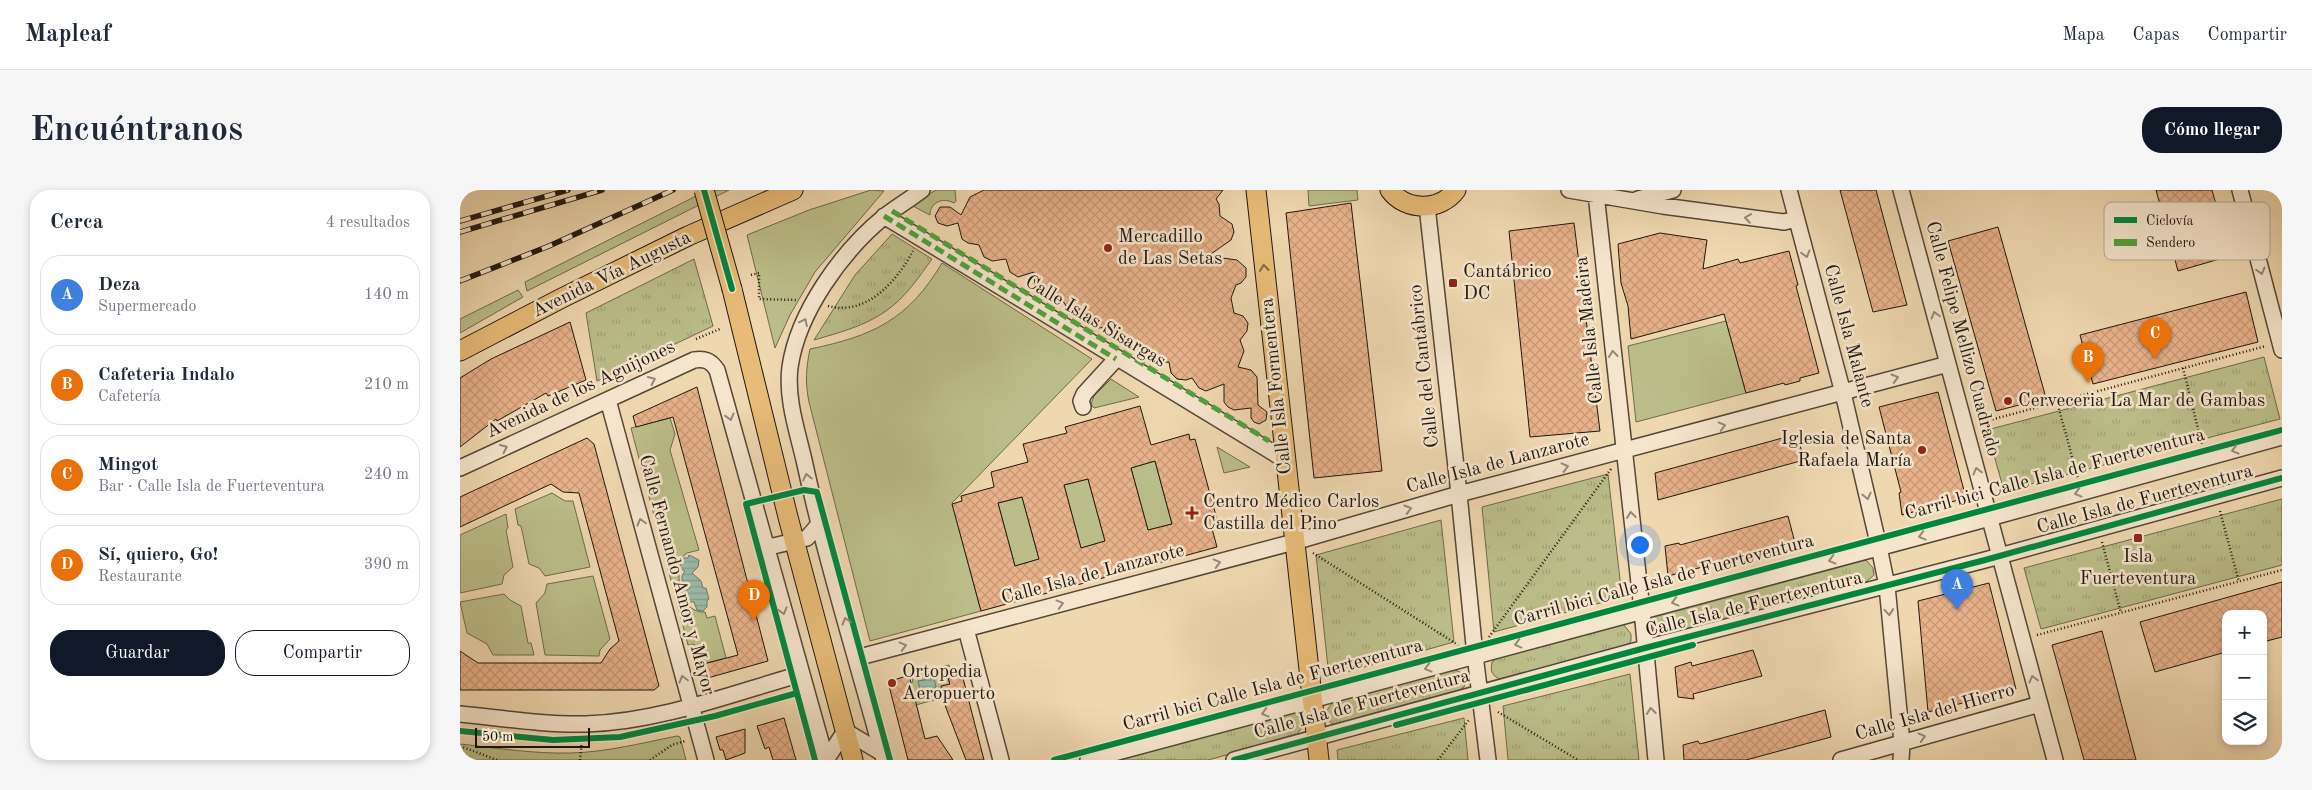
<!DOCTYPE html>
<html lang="es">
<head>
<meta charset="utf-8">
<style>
  :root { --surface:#fff; --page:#f6f6f7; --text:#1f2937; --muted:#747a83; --line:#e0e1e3; --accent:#111827 }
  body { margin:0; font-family:"Old Standard TT",serif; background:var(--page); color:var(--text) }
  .controls { position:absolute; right:15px; bottom:15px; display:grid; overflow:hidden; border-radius:10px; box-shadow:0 2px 8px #0003 }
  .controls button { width:45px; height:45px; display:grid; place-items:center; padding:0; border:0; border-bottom:1px solid var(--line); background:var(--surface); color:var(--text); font:25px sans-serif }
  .scale { position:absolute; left:15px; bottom:12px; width:115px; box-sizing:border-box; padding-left:5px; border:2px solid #20170f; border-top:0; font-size:14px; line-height:18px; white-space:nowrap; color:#20170f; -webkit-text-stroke:4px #f5e5cc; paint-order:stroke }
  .you { position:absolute; left:1179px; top:354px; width:18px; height:18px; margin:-12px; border:4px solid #fff; border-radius:50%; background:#1a73e8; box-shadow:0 0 0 8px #1a73e833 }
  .badge { display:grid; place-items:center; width:32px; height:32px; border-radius:50%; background:var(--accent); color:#fff; font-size:16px; font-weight:700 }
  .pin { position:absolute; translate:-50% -41px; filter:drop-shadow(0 1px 2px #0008) }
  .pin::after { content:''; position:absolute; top:26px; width:18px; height:15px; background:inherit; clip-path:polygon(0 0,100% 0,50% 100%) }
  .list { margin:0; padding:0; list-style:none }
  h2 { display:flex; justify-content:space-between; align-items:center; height:65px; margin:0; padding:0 20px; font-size:21px }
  h2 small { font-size:16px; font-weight:400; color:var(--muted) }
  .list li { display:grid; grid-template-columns:32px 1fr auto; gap:15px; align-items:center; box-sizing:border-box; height:80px; margin:0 10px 10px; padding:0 10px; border:1px solid var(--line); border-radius:20px }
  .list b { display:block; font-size:19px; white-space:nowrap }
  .list p { margin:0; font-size:16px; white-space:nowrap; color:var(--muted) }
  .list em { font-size:16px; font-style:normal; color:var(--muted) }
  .actions { display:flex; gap:10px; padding:15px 20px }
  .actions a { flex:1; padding:11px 0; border:1px solid var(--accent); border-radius:20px; text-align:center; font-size:18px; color:var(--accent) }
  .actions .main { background:var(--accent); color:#fff }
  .icon { flex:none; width:28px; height:28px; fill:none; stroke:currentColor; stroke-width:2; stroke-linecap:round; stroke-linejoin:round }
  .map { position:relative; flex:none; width:1822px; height:570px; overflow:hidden; border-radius:20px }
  header { display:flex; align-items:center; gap:30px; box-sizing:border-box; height:70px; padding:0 25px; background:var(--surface); border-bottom:1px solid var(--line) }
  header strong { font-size:24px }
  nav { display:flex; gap:28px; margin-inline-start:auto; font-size:18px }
  .intro { display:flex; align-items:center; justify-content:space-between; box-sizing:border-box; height:120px; padding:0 30px }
  h1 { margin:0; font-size:35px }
  .button { padding:12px 22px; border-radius:20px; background:var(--accent); color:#fff; font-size:18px; font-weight:700 }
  main { display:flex; gap:30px; padding:0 30px }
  aside { flex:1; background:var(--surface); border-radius:20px; box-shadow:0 2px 8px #0003 }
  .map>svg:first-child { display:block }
  .green { fill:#bbbe8a; stroke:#6e6a4c }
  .park { fill:url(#park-tufts); stroke:#6e6a4c }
  .water { fill:url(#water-rules); stroke:#69796b }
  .building { fill:url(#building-cross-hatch); stroke:#20170f; fill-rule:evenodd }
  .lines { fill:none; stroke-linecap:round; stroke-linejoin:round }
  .minor-casing { stroke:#544737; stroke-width:18 }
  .major-casing { stroke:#20170f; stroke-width:21 }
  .path { stroke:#20170f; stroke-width:2.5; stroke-dasharray:1 2.5; stroke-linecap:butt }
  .minor { stroke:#f5e5cc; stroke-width:15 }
  .major { stroke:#e8bc78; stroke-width:19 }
  .rail-casing { stroke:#20170f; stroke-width:5.5 }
  .rail { stroke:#f5e5cc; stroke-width:4; stroke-dasharray:11; stroke-linecap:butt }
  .major-bridge-casing { stroke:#20170f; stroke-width:21; stroke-linecap:butt }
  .major-bridge { stroke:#e8bc78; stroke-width:19 }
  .quiet { stroke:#50a13f; stroke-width:5; stroke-dasharray:10 5; stroke-linecap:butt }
  .cycleway-casing { stroke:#f5e5cc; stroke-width:9 }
  .cycleway { stroke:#00873e; stroke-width:6 }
  .oneway { stroke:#958877 }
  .oneway2 { stroke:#846a44 }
  .poi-dot { fill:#8f2418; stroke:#f5e5cc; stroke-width:2 }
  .labels { text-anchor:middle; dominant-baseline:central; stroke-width:5; stroke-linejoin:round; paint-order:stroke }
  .poi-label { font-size:19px; fill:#20170f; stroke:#f5e5cc; text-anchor:start }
  .street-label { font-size:19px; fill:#20170f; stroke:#f5e5cc }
  .key { fill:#f5e5cc; stroke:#b5a793; stroke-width:1 }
  .key-label { font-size:14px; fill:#20170f }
</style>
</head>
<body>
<header>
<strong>Mapleaf</strong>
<nav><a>Mapa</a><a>Capas</a><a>Compartir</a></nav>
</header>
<div class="intro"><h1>Encuéntranos</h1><a class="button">Cómo llegar</a></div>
<main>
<aside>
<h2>Cerca<small>4 resultados</small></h2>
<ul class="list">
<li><span class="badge" style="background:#3f7fe0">A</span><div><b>Deza</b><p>Supermercado</p></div><em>140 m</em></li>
<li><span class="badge" style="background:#e8710a">B</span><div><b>Cafeteria Indalo</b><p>Cafetería</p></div><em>210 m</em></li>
<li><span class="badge" style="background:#e8710a">C</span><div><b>Mingot</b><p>Bar · Calle Isla de Fuerteventura</p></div><em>240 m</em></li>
<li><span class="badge" style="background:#e8710a">D</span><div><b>Sí, quiero, Go!</b><p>Restaurante</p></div><em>390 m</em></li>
</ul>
<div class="actions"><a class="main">Guardar</a><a>Compartir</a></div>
</aside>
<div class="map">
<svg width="1822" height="570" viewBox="0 0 1822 570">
  <defs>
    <pattern id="park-tufts" width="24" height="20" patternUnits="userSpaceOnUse" patternTransform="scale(1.25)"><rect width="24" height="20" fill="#bbbe8a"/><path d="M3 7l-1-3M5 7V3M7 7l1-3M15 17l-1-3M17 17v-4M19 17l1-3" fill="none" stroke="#a0a376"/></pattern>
    <pattern id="water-rules" width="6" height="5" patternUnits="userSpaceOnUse" patternTransform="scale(1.25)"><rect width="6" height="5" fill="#9abaa9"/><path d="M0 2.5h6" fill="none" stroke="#849f90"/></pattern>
    <pattern id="building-cross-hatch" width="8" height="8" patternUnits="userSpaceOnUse" patternTransform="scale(1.25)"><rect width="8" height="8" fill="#e8b28b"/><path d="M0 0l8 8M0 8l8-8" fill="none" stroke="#c79877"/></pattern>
  </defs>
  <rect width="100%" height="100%" fill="#efd7b0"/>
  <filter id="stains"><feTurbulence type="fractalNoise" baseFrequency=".004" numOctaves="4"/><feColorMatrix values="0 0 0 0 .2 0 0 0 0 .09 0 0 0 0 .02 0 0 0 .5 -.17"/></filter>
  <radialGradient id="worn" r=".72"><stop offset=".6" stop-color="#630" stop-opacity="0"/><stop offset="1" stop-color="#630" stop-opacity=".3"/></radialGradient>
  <path class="green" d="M248,0H269L67,101L65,92Z
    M411,0L424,1L355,82L330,125L315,158L287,45L349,20Z
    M476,0H495L496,11L494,13C483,7 470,12 470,25L451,15Z
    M848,0H897L898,10L849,16Z
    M482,73L632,169L492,313L521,421L410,451L349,212C345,193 346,178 350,159C413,146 448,130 482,73Z
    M58,100L63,107L0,143V129Z
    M1266,131L1286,203L1176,232L1168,156Z
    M651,189L679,207L634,218L631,214L634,206Z
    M210,228L215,244L210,260L239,360L227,363L219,370V390L224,400L221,408C226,415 235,423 245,422L247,428L255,426L266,468L234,476L233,471L238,469L234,454L228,455L171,238Z
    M757,257L790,277L764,283Z
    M695,271L712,334L688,340L671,278Z
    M628,289L645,351L621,358L604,295Z
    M92,303L105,311H113L130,377L85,386L79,378L69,374L61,336L58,335L55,319Z
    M562,307L579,369L555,376L538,313Z
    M46,324L48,338L46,340L53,377L44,385L42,394L0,403V345Z
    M133,386L150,449L140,460L139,466L85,465L76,413L85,403L87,394Z
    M44,404L50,410L61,416L68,453H71L74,465H33L27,454L7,443L0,412Z
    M489,475L492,487L488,488L490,494L484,507L456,515L449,494L453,492L451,485Z
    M217,546L220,547L226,570H0V554C37,558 74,564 111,563C147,562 182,553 217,546Z"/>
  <path class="park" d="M432,44L472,69C459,87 445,108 426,121C405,136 378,143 354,150L395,85Z
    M234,69L253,136L137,191L126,123Z
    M1804,167L1820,229L1544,301L1527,240Z
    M1148,284L1162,407L1034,442L1022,317Z
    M1822,309V375L1581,439L1564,378Z
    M981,330L994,452L869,487L856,365Z
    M1405,369L1413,378L1414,385L1405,393L1208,446H1203L1194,441L1193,431L1196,425Z
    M1157,434L1164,435L1171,444V451L1166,456L1042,490C1032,486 1030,482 1032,472L1039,467Z
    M993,479L1002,483L1006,491L1004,497L997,502L880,535L872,534C864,525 866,518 875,511Z
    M1170,484L1179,570H1048L1043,516Z
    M826,523H834L841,529L842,537L836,546L748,570H656Z
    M1004,528L1008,570H878L877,560Z"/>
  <path class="water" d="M229,365L239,370L238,377L232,383L241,391L243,398H246L249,409L247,411V417L243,421L237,420L234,412H229L224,408V402L230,398L229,395L222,391V386L225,381L221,379L220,373L223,368H228Z
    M474,488L476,497L470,501L471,507L462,509L458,491Z"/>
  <path class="building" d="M524,0H763L756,9L759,14L760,26L772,34L774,42L771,50L748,66L777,70L786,78V87L781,93L776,95L771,108L774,123L783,126L788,133L787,141L780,150L784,161L778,177L791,180L797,187L798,215L807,222L806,230L799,234L794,232L791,228V218L774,220L768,217L764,212V194L746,201L739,198L732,188L726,190L717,189L711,183L709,172L694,173L687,169L682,155H665L657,149L653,137L637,138L631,133L625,120L617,122L608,119L597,102L588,104L580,102L575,95L574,82L558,87L550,82L546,69L532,71L524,67L519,55L508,53L502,49L498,33L487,36L478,33L475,26L480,17H490L501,25L510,7Z
    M1380,0H1416L1447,115L1413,122Z
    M1696,0H1752L1770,66L1718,81Z
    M891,13L922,281L854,288L826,23Z
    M1114,33L1140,241L1070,247L1049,41Z
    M1538,37L1586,208L1536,221L1488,51Z
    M1200,43L1247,50L1243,79L1278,69L1280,73L1329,61L1338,95L1336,96L1359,183L1340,188V191L1325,195L1324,193L1286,203L1264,124L1171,149L1168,116L1161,93L1158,54Z
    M1786,102L1798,152L1633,194L1620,145Z
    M110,132L126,190L88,206L86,203L37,231L36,229L0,257V188L31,169Z
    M237,197L308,471L244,489L240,475L278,465L213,227L176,237L173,226Z
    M1478,202L1506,308L1442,325L1439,303L1441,302L1419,217Z
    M680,216L691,255L729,244L730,250L735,249L758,333L751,335L757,357L521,421L492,314L502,311L501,306L534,297L531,282L568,272L563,254L607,243L605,237ZM695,271L712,334L688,340L671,278ZM628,289L645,351L621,358L604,295ZM562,307L579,369L555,376L538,313Z
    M1337,244L1344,270L1198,310L1195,283Z
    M127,248L134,254L199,496L194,500H0V461L18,473H141L150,459L159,451L119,303L103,302L91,294L0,337V307Z
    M1328,326L1335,353L1208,386L1205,356L1219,353L1220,355Z
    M1822,392V447L1803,452V424H1766V462L1695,482L1680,432Z
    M1529,393L1556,499L1468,522L1458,411Z
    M1642,441L1676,570H1624L1592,455Z
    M1293,460L1302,486L1233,504L1234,509L1218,507L1215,477L1231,472L1232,476Z
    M449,485L465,549L477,546L493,570H448L428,492Z
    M502,485L504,492L524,570H506L483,510L481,496L490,494L488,488Z
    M1365,520L1371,547L1286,570H1224L1223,555L1238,551L1240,554Z
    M324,528L336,570H313L309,557L305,559L297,536Z
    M285,539V563L266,570L263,560H260L256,547Z"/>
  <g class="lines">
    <g class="minor-casing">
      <path id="minor" d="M1109,0L1203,16L1324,32L1336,29
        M1329,0L1383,203L1419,357L1427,396L1442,553L1441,570
        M1441,0L1595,570
        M1780,0L1822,160
        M1136,4L1182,420L1196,570
        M1178,9L1213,0
        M967,16L999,304L1015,465L1028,570
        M424,26L825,270
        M148,210L246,570
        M623,217L621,211L624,204L656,169
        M0,278L234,170C245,168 251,171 257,180L366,570
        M305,358L347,348L359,334
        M506,439L541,570
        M396,468L834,352L999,304L1488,174
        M0,524C42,528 84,535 126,534C199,532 271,504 341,484
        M366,570L385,541L422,563
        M424,570C397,470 366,371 344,270C337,240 326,208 330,177C338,122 382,61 425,26C437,17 450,9 462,0
        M628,570L1515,332L1822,247
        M774,570L1185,458L1525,370L1822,288
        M1381,570L1580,514"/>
    </g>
    <g class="major-casing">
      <path id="major" d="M796,0L859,570
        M930,0C946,22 981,21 996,0
        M272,99L328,327L393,570
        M0,161L102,108L228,46L333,0"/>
    </g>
    <path class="path" d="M291,85L299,83V109L338,110
      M368,116C407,126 436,92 453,61
      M236,149L260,139
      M1723,178L1742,255
      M1597,212L1618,288
      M1519,233L1806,156
      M1760,321L1779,392
      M1642,352L1661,423
      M853,363L998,455
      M1577,445L1822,380
      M1029,447L1151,279
      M1038,522L1118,570
      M0,556L37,570
      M120,570L122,549
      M190,570L212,555L225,551
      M978,570L1009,530"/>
    <use href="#minor" class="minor"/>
    <use href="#major" class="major"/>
    <g class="rail-casing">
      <path id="rail" d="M0,31L108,0
        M0,42L142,0
        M0,91L89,56L213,0"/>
    </g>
    <use href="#rail" class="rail"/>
    <g class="major-bridge-casing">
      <path id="major-bridge" d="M244,0L272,99"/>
    </g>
    <use href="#major-bridge" class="major-bridge"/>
    <path class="quiet" d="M432,21L809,251
      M424,26L656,169"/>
    <g class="cycleway-casing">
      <path id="cycleway" d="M244,0L272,99
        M936,535L1233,455
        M0,541L93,550L160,547L255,526L337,503
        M355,570L286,314L344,300L357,302L430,570
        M594,570L1822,240
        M774,570L1185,458L1525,370L1822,288"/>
    </g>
    <use href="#cycleway" class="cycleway"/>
  </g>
  <defs><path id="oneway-chevron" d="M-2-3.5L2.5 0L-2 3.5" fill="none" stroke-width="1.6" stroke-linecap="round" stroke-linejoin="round" transform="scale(1.25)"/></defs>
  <g class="oneway">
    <use href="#oneway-chevron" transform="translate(1288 28) rotate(-172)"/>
    <use href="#oneway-chevron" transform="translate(1346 64) rotate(75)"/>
    <use href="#oneway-chevron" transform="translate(1801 81) rotate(75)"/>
    <use href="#oneway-chevron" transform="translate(1475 125) rotate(-105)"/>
    <use href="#oneway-chevron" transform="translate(344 132) rotate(-65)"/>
    <use href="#oneway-chevron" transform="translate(1153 164) rotate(-96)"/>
    <use href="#oneway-chevron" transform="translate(1435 188) rotate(-16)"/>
    <use href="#oneway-chevron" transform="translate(192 190) rotate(-25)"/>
    <use href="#oneway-chevron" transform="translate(270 227) rotate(75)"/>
    <use href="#oneway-chevron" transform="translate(1262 236) rotate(-15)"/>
    <use href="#oneway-chevron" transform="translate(44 258) rotate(-25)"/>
    <use href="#oneway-chevron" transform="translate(1775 260) rotate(165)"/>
    <use href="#oneway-chevron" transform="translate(1105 277) rotate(-14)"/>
    <use href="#oneway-chevron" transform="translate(1517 281) rotate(-105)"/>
    <use href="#oneway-chevron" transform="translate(347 287) rotate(-102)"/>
    <use href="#oneway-chevron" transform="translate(1618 303) rotate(165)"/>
    <use href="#oneway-chevron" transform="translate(1407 306) rotate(77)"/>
    <use href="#oneway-chevron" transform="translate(948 319) rotate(-16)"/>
    <use href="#oneway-chevron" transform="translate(1171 325) rotate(-97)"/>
    <use href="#oneway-chevron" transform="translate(181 332) rotate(-105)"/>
    <use href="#oneway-chevron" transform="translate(1462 346) rotate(165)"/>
    <use href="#oneway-chevron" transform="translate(1372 370) rotate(165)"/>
    <use href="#oneway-chevron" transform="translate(757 373) rotate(-15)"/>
    <use href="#oneway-chevron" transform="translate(1215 412) rotate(165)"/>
    <use href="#oneway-chevron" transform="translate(600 414) rotate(-15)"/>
    <use href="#oneway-chevron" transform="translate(323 421) rotate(74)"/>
    <use href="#oneway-chevron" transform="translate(1429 422) rotate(85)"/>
    <use href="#oneway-chevron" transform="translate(386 431) rotate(-106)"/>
    <use href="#oneway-chevron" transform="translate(1058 454) rotate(165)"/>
    <use href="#oneway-chevron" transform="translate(443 456) rotate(-15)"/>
    <use href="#oneway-chevron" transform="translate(968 478) rotate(165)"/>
    <use href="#oneway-chevron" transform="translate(223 489) rotate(-105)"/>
    <use href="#oneway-chevron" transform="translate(1573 489) rotate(-105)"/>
    <use href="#oneway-chevron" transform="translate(1191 521) rotate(-96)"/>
    <use href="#oneway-chevron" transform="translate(805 523) rotate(165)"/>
    <use href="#oneway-chevron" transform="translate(1462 547) rotate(-16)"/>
  </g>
  <use class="oneway2" href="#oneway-chevron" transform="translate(804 78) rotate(-96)"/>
  <g class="poi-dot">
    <circle cx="648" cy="58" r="5"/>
    <rect x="988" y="88" width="10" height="10" rx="2.5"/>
    <circle cx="1548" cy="211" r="5"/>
    <circle cx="1462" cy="260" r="5"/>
    <path d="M729.5 315.5h5v5h5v5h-5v5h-5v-5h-5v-5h5z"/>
    <rect x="1673" y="343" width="10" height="10" rx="2.5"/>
    <circle cx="432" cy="493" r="5"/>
  </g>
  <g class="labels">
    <g class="poi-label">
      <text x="658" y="47">Mercadillo<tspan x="658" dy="22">de Las Setas</tspan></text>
      <text x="1003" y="82">Cantábrico<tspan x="1003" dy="22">DC</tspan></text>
      <text x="1558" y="211">Cerveceria La Mar de Gambas</text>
      <text x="1452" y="249" text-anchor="end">Iglesia de Santa<tspan x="1452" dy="22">Rafaela María</tspan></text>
      <text x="743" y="312">Centro Médico Carlos<tspan x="743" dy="22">Castilla del Pino</tspan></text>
      <text x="1678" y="367" text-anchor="middle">Isla<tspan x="1678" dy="22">Fuerteventura</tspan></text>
      <text x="442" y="482">Ortopedia<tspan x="442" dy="22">Aeropuerto</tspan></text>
    </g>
    <g class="street-label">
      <text transform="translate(152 85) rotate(-26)">Avenida Vía Augusta</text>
      <text transform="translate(635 132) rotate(31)">Calle Islas Sisargas</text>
      <text transform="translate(1130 140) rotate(-96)">Calle Isla Madeira</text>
      <text transform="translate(1388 146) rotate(75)">Calle Isla Malante</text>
      <text transform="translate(1502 149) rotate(75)">Calle Felipe Mellizo Cuadrado</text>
      <text transform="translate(965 176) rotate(-96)">Calle del Cantábrico</text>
      <text transform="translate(817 196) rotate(-96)">Calle Isla Formentera</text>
      <text transform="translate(121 200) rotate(-25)">Avenida de los Aguijones</text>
      <text transform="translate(1038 274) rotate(-15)">Calle Isla de Lanzarote</text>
      <text transform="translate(1595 285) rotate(-15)">Carril bici Calle Isla de Fuerteventura</text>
      <text transform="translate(1685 310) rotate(-15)">Calle Isla de Fuerteventura</text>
      <text transform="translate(216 385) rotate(75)">Calle Fernando Amor y Mayor</text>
      <text transform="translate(633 385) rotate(-15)">Calle Isla de Lanzarote</text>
      <text transform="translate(1204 391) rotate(-15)">Carril bici Calle Isla de Fuerteventura</text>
      <text transform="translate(1294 415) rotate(-14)">Calle Isla de Fuerteventura</text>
      <text transform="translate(813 496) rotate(-15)">Carril bici Calle Isla de Fuerteventura</text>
      <text transform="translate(902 515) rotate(-15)">Calle Isla de Fuerteventura</text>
      <text transform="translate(1475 523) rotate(-16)">Calle Isla del Hierro</text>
    </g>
  </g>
  <rect x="1644" y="12" width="166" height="58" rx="8" class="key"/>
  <rect x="1654" y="27" width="23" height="6" fill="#00873e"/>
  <rect x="1654" y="49" width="23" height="7" fill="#50a13f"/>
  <g class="key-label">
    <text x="1686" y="35">Ciclovía</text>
    <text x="1686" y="57">Sendero</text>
  </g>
  <rect width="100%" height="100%" filter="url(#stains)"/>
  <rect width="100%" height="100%" fill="url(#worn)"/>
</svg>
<div class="controls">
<button>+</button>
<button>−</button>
<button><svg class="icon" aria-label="layers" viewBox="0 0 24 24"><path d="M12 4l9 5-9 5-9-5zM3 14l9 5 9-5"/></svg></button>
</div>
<div class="scale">50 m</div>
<div class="you"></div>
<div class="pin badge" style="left:1497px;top:420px;background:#3f7fe0">A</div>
<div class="pin badge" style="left:1628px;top:193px;background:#e8710a">B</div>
<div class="pin badge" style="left:1695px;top:169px;background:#e8710a">C</div>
<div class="pin badge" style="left:294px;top:431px;background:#e8710a">D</div>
</div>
</main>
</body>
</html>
